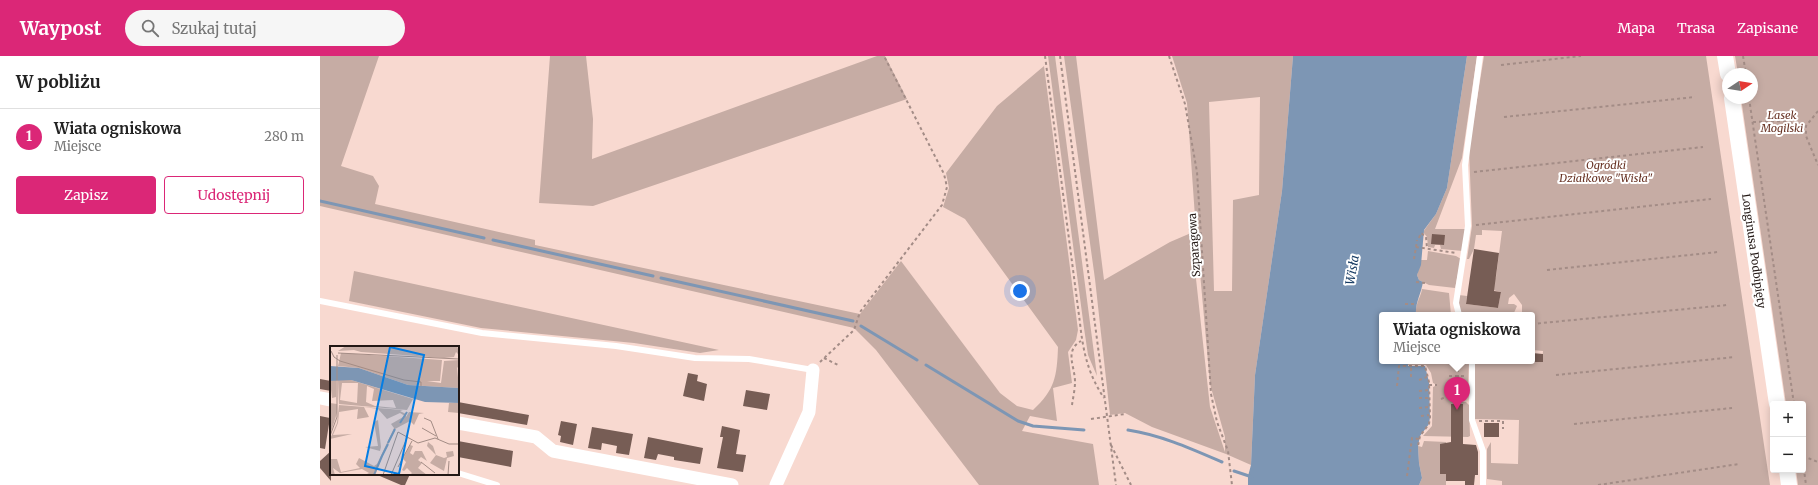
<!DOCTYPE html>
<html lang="pl">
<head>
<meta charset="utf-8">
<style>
  :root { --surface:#fff; --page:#f6f6f6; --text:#222; --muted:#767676; --line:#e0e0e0; --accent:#db2777 }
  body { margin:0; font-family:Merriweather,serif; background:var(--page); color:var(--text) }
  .controls { position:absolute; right:12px; bottom:12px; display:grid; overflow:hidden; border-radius:4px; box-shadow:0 2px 10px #0003 }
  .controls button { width:36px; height:36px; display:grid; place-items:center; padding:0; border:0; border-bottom:1px solid var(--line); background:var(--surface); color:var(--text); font:20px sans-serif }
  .compass { position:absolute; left:1402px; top:12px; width:36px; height:36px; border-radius:50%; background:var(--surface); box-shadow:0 2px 10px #0003; rotate:78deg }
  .you { position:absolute; left:700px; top:235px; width:14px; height:14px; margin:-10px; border:3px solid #fff; border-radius:50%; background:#1a73e8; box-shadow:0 0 0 6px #1a73e833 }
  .badge { display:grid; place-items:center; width:26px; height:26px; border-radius:50%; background:var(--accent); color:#fff; font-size:13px; font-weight:700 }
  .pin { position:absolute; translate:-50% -33px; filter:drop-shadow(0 1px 2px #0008) }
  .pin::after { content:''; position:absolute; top:21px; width:14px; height:12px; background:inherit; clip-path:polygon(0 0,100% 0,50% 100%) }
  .popup { position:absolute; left:1059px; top:256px; width:156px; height:52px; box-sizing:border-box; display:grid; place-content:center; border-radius:4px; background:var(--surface); filter:drop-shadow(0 1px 3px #0005); font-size:13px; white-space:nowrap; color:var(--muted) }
  .popup b { font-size:15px; color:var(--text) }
  .popup::after { content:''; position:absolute; left:50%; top:100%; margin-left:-8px; border:8px solid transparent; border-top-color:var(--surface) }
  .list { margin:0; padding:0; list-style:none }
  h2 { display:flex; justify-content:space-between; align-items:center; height:52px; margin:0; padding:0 16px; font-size:17px }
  h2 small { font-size:13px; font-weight:400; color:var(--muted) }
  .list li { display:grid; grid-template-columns:26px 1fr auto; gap:12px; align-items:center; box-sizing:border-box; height:56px; padding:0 16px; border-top:1px solid var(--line) }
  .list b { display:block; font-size:15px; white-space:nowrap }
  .list p { margin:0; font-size:13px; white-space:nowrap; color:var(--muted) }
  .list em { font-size:13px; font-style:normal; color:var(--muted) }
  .actions { display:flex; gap:8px; padding:12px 16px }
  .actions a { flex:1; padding:9px 0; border:1px solid var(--accent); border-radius:4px; text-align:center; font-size:14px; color:var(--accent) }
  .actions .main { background:var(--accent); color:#fff }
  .icon { flex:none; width:22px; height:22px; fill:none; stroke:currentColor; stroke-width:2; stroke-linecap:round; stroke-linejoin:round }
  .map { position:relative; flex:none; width:1498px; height:429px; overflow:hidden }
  header { display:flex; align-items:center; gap:24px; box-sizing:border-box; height:56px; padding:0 20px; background:var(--accent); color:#fff }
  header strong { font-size:19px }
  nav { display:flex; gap:22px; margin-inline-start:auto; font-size:14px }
  .search { width:280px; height:36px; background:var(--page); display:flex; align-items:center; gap:10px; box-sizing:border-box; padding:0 14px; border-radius:22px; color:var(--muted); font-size:15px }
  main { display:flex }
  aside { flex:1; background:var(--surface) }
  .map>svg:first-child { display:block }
  .green { fill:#c6aca4; fill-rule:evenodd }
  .water { fill:#7d96b4 }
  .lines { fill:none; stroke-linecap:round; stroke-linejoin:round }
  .stream { stroke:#7d96b4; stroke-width:3 }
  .building { fill:#775d55 }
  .path { stroke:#a38c86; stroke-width:2; stroke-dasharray:3 3; stroke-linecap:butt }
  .service { stroke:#fff; stroke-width:6 }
  .minor { stroke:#fff; stroke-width:13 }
  .tertiary { stroke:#fff; stroke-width:16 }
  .labels { text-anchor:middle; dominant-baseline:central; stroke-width:4; stroke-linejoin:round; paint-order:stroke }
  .park-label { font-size:11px; font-style:italic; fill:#673122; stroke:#fff }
  .street-label { font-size:11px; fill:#231815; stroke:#fff }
  .water-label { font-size:12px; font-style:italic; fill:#153a62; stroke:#fff }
  .inset-river { fill:none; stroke:#7d96b4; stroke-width:2 }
  .inset-road { fill:none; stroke:#a38c85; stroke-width:1 }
  .view { fill:#037de4; fill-opacity:0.15; stroke:#037de4; stroke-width:2 }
  .inset-edge { fill:none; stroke:#231815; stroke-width:2 }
</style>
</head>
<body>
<header>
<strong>Waypost</strong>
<div class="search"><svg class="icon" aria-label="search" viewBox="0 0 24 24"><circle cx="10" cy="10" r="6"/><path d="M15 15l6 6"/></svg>Szukaj tutaj</div>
<nav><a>Mapa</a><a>Trasa</a><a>Zapisane</a></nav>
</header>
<main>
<aside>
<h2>W pobliżu<small></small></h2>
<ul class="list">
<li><span class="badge">1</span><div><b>Wiata ogniskowa</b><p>Miejsce</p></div><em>280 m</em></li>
</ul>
<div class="actions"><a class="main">Zapisz</a><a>Udostępnij</a></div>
</aside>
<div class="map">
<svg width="1498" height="429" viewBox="0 0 1498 429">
  <rect width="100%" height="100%" fill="#f8d9d0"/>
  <path class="green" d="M0,0H59L21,110L53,120L59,130L55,148L215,184V189L540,258L581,205L680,337L697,350L713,354C735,334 737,320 738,291L645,163L623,151L629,132L626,117L677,50L724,10L758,274L756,284L748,296L752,327L733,332L737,365L710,360L702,375L773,388L779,429H659L556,294L534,272L0,150Z
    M230,0H266L273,63L272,103L557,0H565L587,43L273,150L219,147Z
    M728,0H735L777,320L768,299L764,272Z
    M744,0H756L784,224L850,186L871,177L890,351L905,396V381L890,328L875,161L867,47L852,0H973L962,135L935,319L931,409L906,398L832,371L805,357L790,359L775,223ZM940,41L939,139L913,144L912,235H894L889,46Z
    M1147,0H1157L1142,102L1115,173H1145L1143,195L1121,193L1120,189H1115L1114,192L1108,191L1107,181L1103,176L1116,158L1127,132Z
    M1164,0H1386L1450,429H1182V425L1167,423V393L1171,386V407L1198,408L1199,364L1154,363V305L1209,308V306H1222L1223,295L1212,294V259H1202V249L1194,238L1189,242L1188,248H1194L1197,250L1193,259H1141L1138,251L1139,239L1147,240L1146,248L1178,252L1181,236L1168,233L1176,221L1182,175L1162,174V179H1156L1154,193L1149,203H1147L1152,170L1149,93Z
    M1415,0H1498V429H1478L1476,414H1483V348H1466L1421,42H1432V18H1418Z
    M1108,195L1136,200L1141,203L1135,232L1109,229L1099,224L1097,219L1101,204H1107Z
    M34,215L399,294L380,297L314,287L161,272L29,245Z
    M1102,233L1129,237L1131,259H1096C1095,247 1101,241 1102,233Z
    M1088,305H1149L1148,333L1139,335V346H1146L1149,349L1150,380L1148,381L1103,380L1112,370L1113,331L1117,329L1113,327L1111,317L1106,309H1087Z
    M1104,385L1126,386V388H1120V418H1126V429H1099L1102,422L1099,407L1098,390L1102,391Z"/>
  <path class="water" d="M973,0H1147L1127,132L1116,158L1104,174L1101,209L1097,219L1099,224L1103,226C1101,238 1095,247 1096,259H1062V305H1088V310H1105L1109,326L1110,361L1109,368L1100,380L1098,390L1099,407L1102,422L1099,429H928V420L931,409L935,319L962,135Z"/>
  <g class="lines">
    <path class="stream" d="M0,145L164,182
      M173,184L333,220
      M341,222L533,265
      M541,270L597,304
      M606,309L698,365L713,370L764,374
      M808,374C841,379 872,393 902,406
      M914,415L932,421"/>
  </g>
  <path class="building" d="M1112,178L1125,179L1124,189L1111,188Z
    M1154,193L1179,197L1174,235L1181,236L1178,252L1146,248Z
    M1212,297L1223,298V306H1212Z
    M368,317L378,319L377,325L387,328L384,345L363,340Z
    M0,323L11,325V335L0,333Z
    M426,334L450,338L447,354L423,350Z
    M138,346L209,359L207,369L138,357Z
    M1131,348H1143V388L1156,389L1158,396V419H1155L1154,429H1145V425H1126V418H1120V388L1131,386Z
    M0,360L10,362L5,393L0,392Z
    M241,365L257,368L253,389L240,386L241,380L238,379Z
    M1164,367H1179V381H1164Z
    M402,370L420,374L416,398L426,399L423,416L397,412L403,381H400Z
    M272,371L313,378L309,399L296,397L297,390L282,387L281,394L268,392Z
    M328,381L383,392L380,408L354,404V401L338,398L336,404L324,402Z
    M138,385L193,395L191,411L138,401Z
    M11,395V425L0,412V405Z
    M55,418H90L85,429H81Z"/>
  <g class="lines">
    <path class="path" d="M725,0L760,267C763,295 768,318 784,342
      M740,0L796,429
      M849,0L865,48L877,116L891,338L897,366L908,395L912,429
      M1423,0L1426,18
      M1181,9L1261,0
      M1429,42L1474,348
      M1498,55L1486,70V80L1498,109
      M1184,61L1375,41
      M1433,66L1465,65L1486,70
      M1154,116L1383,91
      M1156,169L1391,143
      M1099,182L1101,177L1106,181L1107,192
      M1096,191L1097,184
      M1094,203L1096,191L1136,197
      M1227,214L1398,196
      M1096,226L1105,227
      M1085,248H1097
      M1212,268L1407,249
      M504,302L518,309
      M1166,305H1199
      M500,306L534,274L540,256L622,149L627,131L624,118L564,0
      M1138,313V327
      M1236,319L1415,301
      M1129,320H1144
      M1091,321V310
      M1099,324L1107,321
      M1109,329H1117
      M1077,330L1079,310H1105L1109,326L1110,361L1109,368L1100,380L1098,390
      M1099,335L1109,334
      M1099,342H1109
      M1121,343L1128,340L1141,339
      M752,349C753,342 755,333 755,326C755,310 744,295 761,285
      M1099,352L1109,351
      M1101,360L1109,359
      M771,363L805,358
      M1159,365H1183V373
      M1254,368L1412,352
      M791,389L811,429
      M1483,400L1498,406
      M1483,406L1486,429
      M1087,420L1092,382L1099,383
      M1278,429L1419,408"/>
    <path class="service" d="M0,245L162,277L296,290L375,302L429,303L493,314
      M1139,259L1136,247L1148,170L1145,109L1160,0
      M1152,305V364L1163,395V429
      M138,417L177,429"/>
    <path class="minor" d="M0,342L11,344
      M138,367L216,381L233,395L412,429
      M456,429L489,356L493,314"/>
    <path class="tertiary" d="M1405,0L1408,18
      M1412,42L1457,348
      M1467,414L1469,429"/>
  </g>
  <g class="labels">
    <g class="park-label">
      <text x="1462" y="59">Lasek<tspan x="1462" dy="13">Mogilski</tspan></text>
      <text x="1286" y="109">Ogródki<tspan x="1286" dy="13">Działkowe "Wisła"</tspan></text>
    </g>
    <g class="street-label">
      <text transform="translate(874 189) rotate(-94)">Szparagowa</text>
      <text transform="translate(1434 195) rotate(82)">Longinusa Podbipięty</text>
    </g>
    <g class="water-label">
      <text transform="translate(1032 214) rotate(-80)">Wisła</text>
    </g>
  </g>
  <g transform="translate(10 290)">
    <rect width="129" height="129" fill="#f8d9d0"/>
    <path d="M16,0H127L129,5V9L126,6L124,11L114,12L31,6L24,4L8,5ZM11,7L112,14L110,35H97L111,37L114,15L129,14V23L127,21L129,42L78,39L29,22L8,20ZM6,34V51L2,52L0,35ZM8,34H21L83,53L77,64L9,58ZM12,37H28L27,57L10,54ZM37,40L44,43L42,55L63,54L66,62L45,60L36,56ZM0,57L7,58V67L0,89ZM119,57H129V67L118,66ZM9,59L73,64L70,65L76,68V71L79,66L94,67L89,68L84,79L80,75L65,83L44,129H35L39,127L32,123L10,127L3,122L5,129H0V113H7L11,126L30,122L26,118L29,112L44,120L47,118L64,82L61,78L75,70L70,67L57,73L48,63L34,61L39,71L27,73L28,63L9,66L8,77L3,89L22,88L0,93L7,77ZM48,74L51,101L50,105L35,101L48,100L44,76ZM98,96L103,100L106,109L114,112L117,111L116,106L123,105L124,110L117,112L114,125L100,117L106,109L97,100ZM80,99L83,100L80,107L83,109L85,105H92L97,115L91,111L88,114L92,117L88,122L97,129H80L82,127L77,122L74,125L72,124L76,116L73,113Z" fill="#c6aca4" fill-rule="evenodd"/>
    <path d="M0,20L29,22L78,39L129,42V57L95,56L21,34L0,35Z" fill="#7d96b4"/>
    <path class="inset-river" d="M70,77L77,66M58,97L65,83M52,110L58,98M44,129L52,110"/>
    <path class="inset-road" d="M1,5L4,11L10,15L74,34L91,36V40M8,7L129,13M94,72L101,75L108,93M92,82L106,90M0,90L7,71V9M91,116L105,127M68,121L82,95M53,129L68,86L88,97L105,92L119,98H129M61,129L77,92M118,129L119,115"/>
    <path class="view" d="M60,1L94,9L69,128L35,120Z"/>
    <rect width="129" height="129" class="inset-edge"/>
  </g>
</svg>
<div class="controls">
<button>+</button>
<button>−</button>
</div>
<svg class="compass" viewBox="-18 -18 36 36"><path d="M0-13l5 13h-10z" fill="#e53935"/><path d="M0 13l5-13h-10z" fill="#767676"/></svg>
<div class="you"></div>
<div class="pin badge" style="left:1137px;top:354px">1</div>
<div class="popup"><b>Wiata ogniskowa</b>Miejsce</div>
</div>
</main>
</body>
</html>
